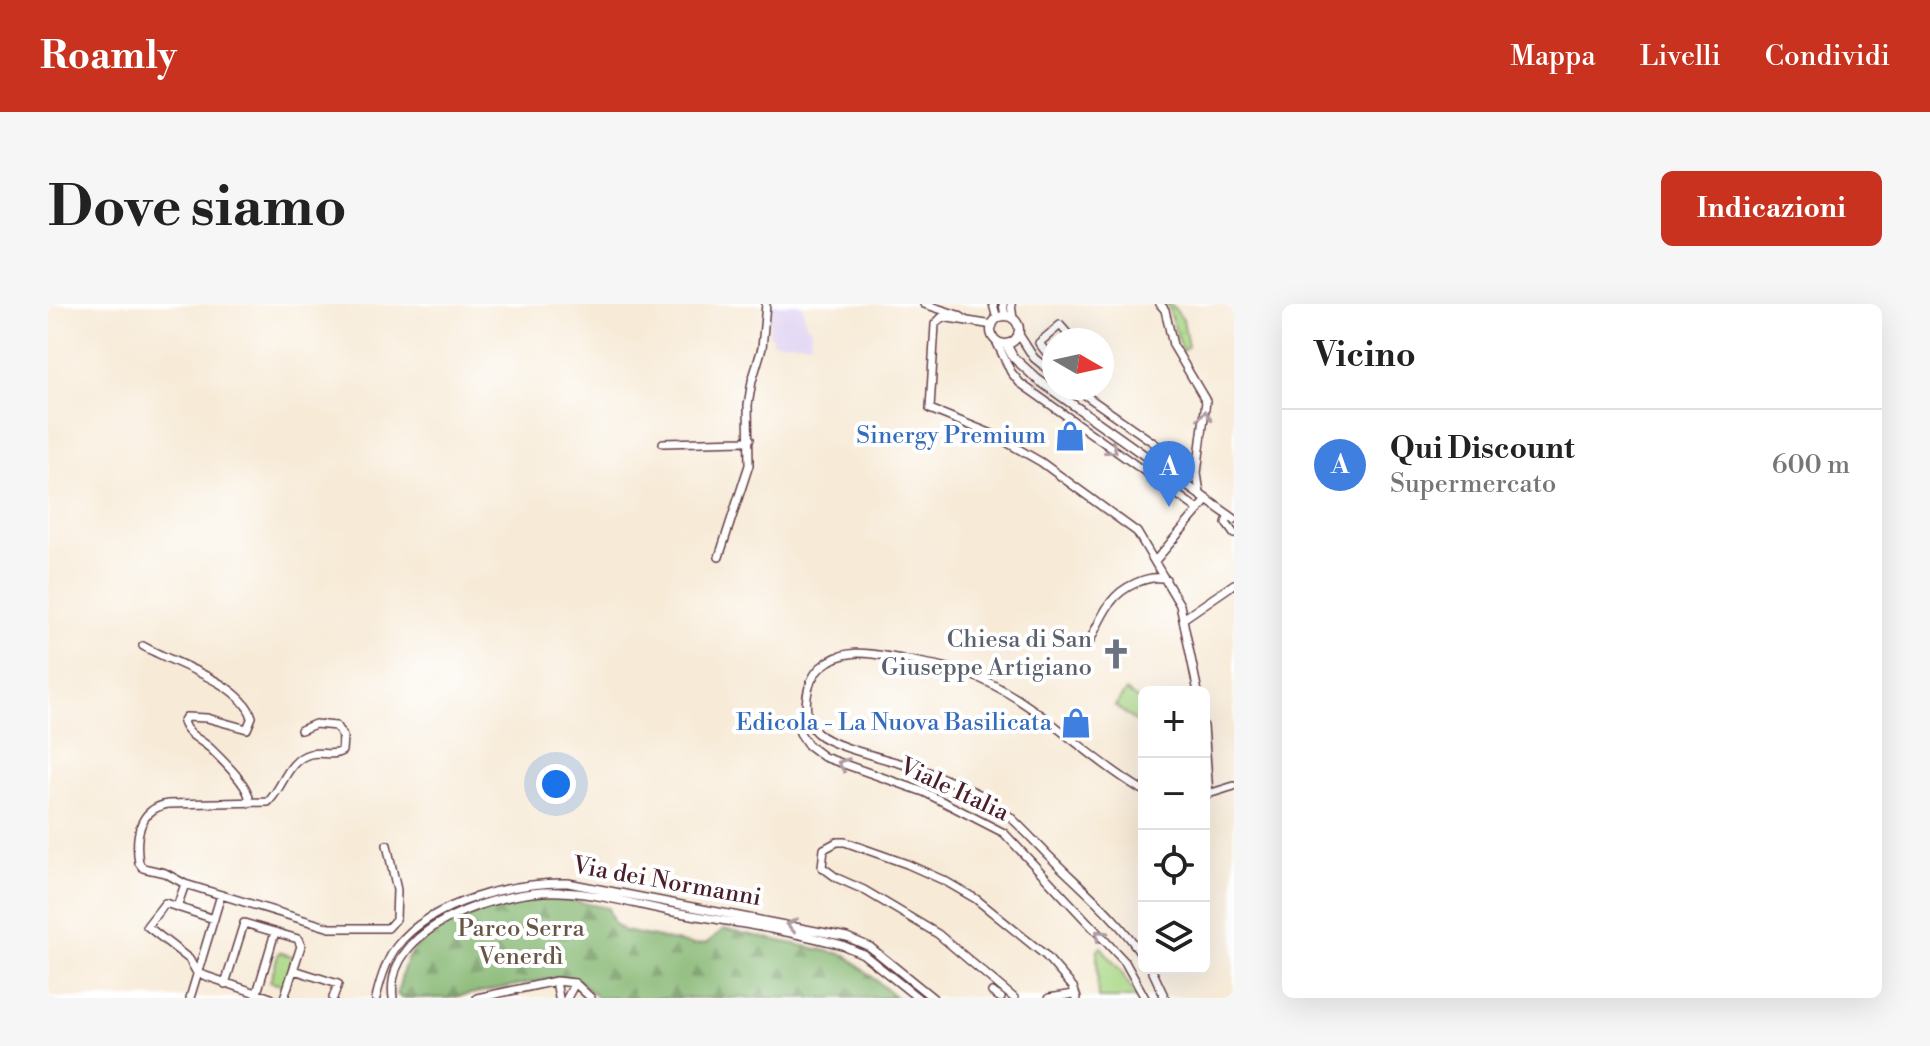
<!DOCTYPE html>
<html lang="it">
<head>
<meta charset="utf-8">
<style>
  :root { --surface:#fff; --page:#f6f6f6; --text:#222; --muted:#767676; --line:#e0e0e0; --accent:#c8321e }
  body { margin:0; font-family:"Libre Bodoni",serif; background:var(--page); color:var(--text) }
  .controls { position:absolute; right:24px; bottom:24px; display:grid; overflow:hidden; border-radius:12px; box-shadow:0 8px 32px #0002 }
  .controls button { width:72px; height:72px; display:grid; place-items:center; padding:0; border:0; border-bottom:2px solid var(--line); background:var(--surface); color:var(--text); font:40px sans-serif }
  .compass { position:absolute; left:994px; top:24px; width:72px; height:72px; border-radius:50%; background:var(--surface); box-shadow:0 8px 32px #0002; rotate:99deg }
  .you { position:absolute; left:508px; top:480px; width:28px; height:28px; margin:-20px; border:6px solid #fff; border-radius:50%; background:#1a73e8; box-shadow:0 0 0 12px #1a73e833 }
  .badge { display:grid; place-items:center; width:52px; height:52px; border-radius:50%; background:var(--accent); color:#fff; font-size:26px; font-weight:700 }
  .pin { position:absolute; translate:-50% -66px; filter:drop-shadow(0 2px 4px #0008) }
  .pin::after { content:''; position:absolute; top:42px; width:28px; height:24px; background:inherit; clip-path:polygon(0 0,100% 0,50% 100%) }
  .list { margin:0; padding:0; list-style:none }
  h2 { display:flex; justify-content:space-between; align-items:center; height:104px; margin:0; padding:0 32px; font-size:34px }
  h2 small { font-size:26px; font-weight:400; color:var(--muted) }
  .list li { display:grid; grid-template-columns:52px 1fr auto; gap:24px; align-items:center; box-sizing:border-box; height:112px; padding:0 32px; border-top:2px solid var(--line) }
  .list b { display:block; font-size:30px; white-space:nowrap }
  .list p { margin:0; font-size:26px; white-space:nowrap; color:var(--muted) }
  .list em { font-size:26px; font-style:normal; color:var(--muted) }
  .icon { flex:none; width:44px; height:44px; fill:none; stroke:currentColor; stroke-width:2; stroke-linecap:round; stroke-linejoin:round }
  .map { position:relative; flex:none; width:1186px; height:694px; overflow:hidden; border-radius:12px }
  header { display:flex; align-items:center; gap:48px; box-sizing:border-box; height:112px; padding:0 40px; background:var(--accent); color:#fff }
  header strong { font-size:38px }
  nav { display:flex; gap:44px; margin-inline-start:auto; font-size:28px }
  .intro { display:flex; align-items:center; justify-content:space-between; box-sizing:border-box; height:192px; padding:0 48px }
  h1 { margin:0; font-size:56px }
  .button { padding:20px 36px; border-radius:12px; background:var(--accent); color:#fff; font-size:28px; font-weight:700 }
  main { display:flex; gap:48px; padding:0 48px }
  aside { flex:1; background:var(--surface); border-radius:12px; box-shadow:0 8px 32px #0002 }
  .map>svg:first-child { display:block }
  .built { fill:#e1d4f3 }
  .grass { fill:url(#grass-dots); stroke:#7a7c58; stroke-width:2 }
  .forest { fill:url(#forest-firs); stroke:#686c4f; stroke-width:2 }
  .green { fill:#aad886; stroke:#7a7c58; stroke-width:2 }
  .lines { fill:none; stroke-linecap:round; stroke-linejoin:round }
  .minor-casing { stroke:#643d45; stroke-width:10 }
  .tertiary-casing { stroke:#643d45; stroke-width:11 }
  .minor { stroke:#fff; stroke-width:7 }
  .tertiary { stroke:#fff; stroke-width:8 }
  .oneway { stroke:#ae9aa0 }
  .labels { text-anchor:middle; dominant-baseline:central; stroke-width:8; stroke-linejoin:round; paint-order:stroke }
  .shop-label { font-size:24px; fill:#366cbe; stroke:#fff; text-anchor:end }
  .worship-label { font-size:24px; fill:#5b616d; stroke:#fff; text-anchor:end }
  .street-label { font-size:24px; fill:#4a1f2b; stroke:#fff }
  .park-label { font-size:24px; fill:#675646; stroke:#fff }
</style>
</head>
<body>
<header>
<strong>Roamly</strong>
<nav><a>Mappa</a><a>Livelli</a><a>Condividi</a></nav>
</header>
<div class="intro"><h1>Dove siamo</h1><a class="button">Indicazioni</a></div>
<main>
<div class="map">
<svg width="1186" height="694" viewBox="0 0 1186 694">
  <defs>
    <pattern id="grass-dots" width="8" height="8" patternUnits="userSpaceOnUse" patternTransform="scale(2)"><rect width="8" height="8" fill="#aad886"/><path d="M2 2h.1M6 6h.1" fill="none" stroke="#94b974" stroke-width="1.8" stroke-linecap="round"/></pattern>
    <pattern id="forest-firs" width="22" height="20" patternUnits="userSpaceOnUse" patternTransform="scale(2)"><rect width="22" height="20" fill="#87b873"/><path d="M5 1l3.5 6h-7zM16 11l3.5 6h-7z" fill="#70955f"/></pattern>
  </defs>
  <rect width="100%" height="100%" fill="#fff"/>
  <filter id="ink" filterUnits="userSpaceOnUse"><feTurbulence type="fractalNoise" baseFrequency=".0125" numOctaves="2"/><feDisplacementMap in="SourceGraphic" scale="16" xChannelSelector="R" yChannelSelector="G"/><feConvolveMatrix kernelMatrix="1 2 1 2 8 2 1 2 1" color-interpolation-filters="sRGB"/></filter>
  <filter id="wash" filterUnits="userSpaceOnUse"><feTurbulence type="fractalNoise" baseFrequency=".006" numOctaves="4" result="noise"/><feDisplacementMap in="SourceGraphic" scale="32" xChannelSelector="R" yChannelSelector="G"/><feGaussianBlur stdDeviation="1.8" result="paint"/><feColorMatrix in="noise" values="0 0 0 0 0 0 0 0 0 0 0 0 0 0 0 0 0 1.4 0 .05"/><feComposite in="paint" operator="in"/></filter>
  <g filter="url(#wash)">
    <rect width="100%" height="100%" fill="#f7ead6"/>
    <path class="built" d="M723,0H754L758,20L763,24L762,39L724,38V31H721Z"/>
    <path class="grass" d="M1119,0H1123L1135,16L1140,43L1134,47Z"/>
    <path class="forest" d="M502,592L560,604L566,620L576,627L647,641L659,639L676,625L798,651L849,694H550L529,675L506,674L401,694H353L349,690C353,678 355,658 364,648C395,612 457,599 502,592Z"/>
    <path class="green" d="M1078,387L1096,400V418L1093,421L1067,402Z
      M1053,643L1072,666L1089,694H1050L1049,647Z
      M231,648L246,653L238,682L222,678Z"/>
  </g>
  <g filter="url(#ink)">
    <g class="lines">
      <g class="minor-casing">
        <path id="minor" d="M876,0L910,11L916,15
          M945,0L949,15
          M955,0L957,12
          M963,0L965,15
          M1112,0L1117,6L1125,41L1158,97L1149,169L1152,190
          M945,21L894,13L887,20L882,105L944,130L993,158L1089,228L1132,301L1150,388
          M970,29L986,54L1006,70
          M948,37L963,68L972,79L1151,206
          M1006,51L998,48L991,39L1012,21L1025,36
          M1027,84L1149,169
          M615,139L696,137L702,135
          M1181,211L1178,219L1186,230
          M671,253L701,161L700,101L704,77L714,44L718,0
          M1107,257L1159,196
          M1135,315L1186,280
          M95,342C126,360 192,378 204,413L199,425L159,414L138,413L135,418C139,431 152,435 162,444C173,455 205,484 201,499
          M1039,343C1046,329 1053,311 1063,298C1074,283 1100,270 1118,275
          M760,412L752,422V429L760,441L776,453L876,488L956,529L1077,658L1097,694
          M1156,422L1161,490
          M1096,487C1039,454 992,401 931,374C904,363 876,359 848,354C821,349 796,343 773,363C757,377 752,413 769,429C786,445 856,458 883,469C899,476 917,483 933,491C959,506 980,531 1001,552C1033,584 1071,615 1096,654
          M1157,491L1186,482
          M137,580L282,624H340L348,615L349,586L339,541
          M129,603L137,580L117,569L95,564L91,559C87,534 90,505 120,500L220,498C235,484 239,456 262,450C273,447 284,453 294,447L295,433L288,422L267,420L253,426
          M166,615L117,599L99,622L141,655L149,669L223,694
          M1103,664L1117,694
          M246,666L290,680L285,694
          M508,677L511,694
          M177,680L196,619L250,635L253,642L236,694
          M944,688L953,694
          M209,689L227,628
          M142,694L173,591
          M328,694C332,677 338,656 349,642C384,597 466,578 520,579L799,633L822,643L885,694
          M345,694C335,621 456,585 512,588C550,589 589,601 626,608C682,618 739,626 794,641L815,650L870,694
          M429,694L508,677L527,679L543,694
          M519,694L527,679
          M966,694L890,630L816,586L789,574L774,563L776,545L789,538H797L859,560L897,577L928,595L997,651L1025,683L1029,694
          M1001,694L1026,690"/>
      </g>
      <g class="tertiary-casing">
        <path id="tertiary" d="M943 26a14 14 0 1 1 28 0a14 14 0 1 1-28 0Z
          M958,40L965,53L989,75L1186,215"/>
      </g>
      <use href="#minor" class="minor"/>
      <use href="#tertiary" class="tertiary"/>
    </g>
    <defs><path id="oneway-chevron" d="M-2-3.5L2.5 0L-2 3.5" fill="none" stroke-width="1.6" stroke-linecap="round" stroke-linejoin="round" transform="scale(2)"/></defs>
    <g class="oneway">
      <use href="#oneway-chevron" transform="translate(1157 112) rotate(-85)"/>
      <use href="#oneway-chevron" transform="translate(1064 145) rotate(35)"/>
      <use href="#oneway-chevron" transform="translate(795 460) rotate(-160)"/>
      <use href="#oneway-chevron" transform="translate(744 621) rotate(-169)"/>
      <use href="#oneway-chevron" transform="translate(1052 631) rotate(-133)"/>
    </g>
  </g>
  <defs>
    <g id="shop-bare" transform="scale(2.4)"><path d="M-5-2.5h2.3a2.7 3.5 0 0 1 5.4 0H5L5.5 6h-11ZM-1.5-2.5h3a1.5 2.3 0 0 0-3 0Z" fill="#3f7fe0" stroke="#fff" stroke-width="2.5" paint-order="stroke"/></g>
    <g id="church-bare" transform="scale(2.4)"><path d="M-1.2-6h2.4v3.5h3.3v2.4h-3.3V6h-2.4V-.1h-3.3v-2.4h3.3Z" fill="#6b7280" stroke="#fff" stroke-width="2.5" paint-order="stroke"/></g>
  </defs>
  <g fill-rule="evenodd">
    <use href="#shop-bare" x="1022" y="132"/>
    <use href="#church-bare" x="1068" y="350"/>
    <use href="#shop-bare" x="1028" y="419"/>
  </g>
  <g class="labels">
    <g class="shop-label">
      <text x="998" y="132">Sinergy Premium</text>
      <text x="1004" y="419">Edicola - La Nuova Basilicata</text>
    </g>
    <g class="worship-label">
      <text x="1044" y="336">Chiesa di San<tspan x="1044" dy="28">Giuseppe Artigiano</tspan></text>
    </g>
    <g class="street-label">
      <text transform="translate(906 486) rotate(25)">Viale Italia</text>
      <text transform="translate(619 578) rotate(10)">Via dei Normanni</text>
    </g>
    <g class="park-label">
      <text x="473" y="625">Parco Serra<tspan x="473" dy="28">Venerdì</tspan></text>
    </g>
  </g>
</svg>
<div class="controls">
<button>+</button>
<button>−</button>
<button><svg class="icon" aria-label="locate" viewBox="0 0 24 24"><circle cx="12" cy="12" r="6"/><path d="M12 2v4M12 18v4M2 12h4M18 12h4"/></svg></button>
<button><svg class="icon" aria-label="layers" viewBox="0 0 24 24"><path d="M12 4l9 5-9 5-9-5zM3 14l9 5 9-5"/></svg></button>
</div>
<svg class="compass" viewBox="-18 -18 36 36"><path d="M0-13l5 13h-10z" fill="#e53935"/><path d="M0 13l5-13h-10z" fill="#767676"/></svg>
<div class="you"></div>
<div class="pin badge" style="left:1121px;top:203px;background:#3f7fe0">A</div>
</div>
<aside>
<h2>Vicino<small></small></h2>
<ul class="list">
<li><span class="badge" style="background:#3f7fe0">A</span><div><b>Qui Discount</b><p>Supermercato</p></div><em>600 m</em></li>
</ul>
</aside>
</main>
</body>
</html>
